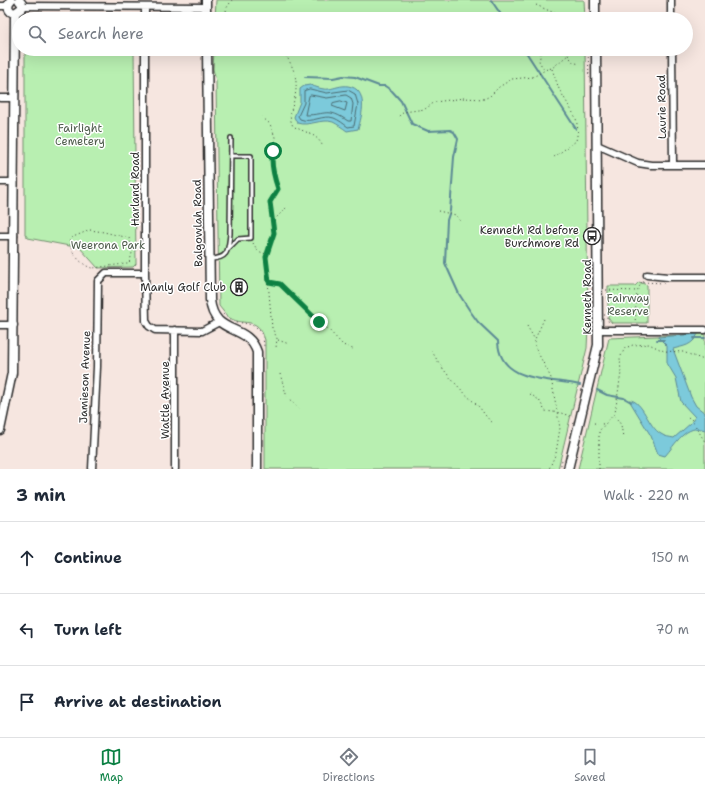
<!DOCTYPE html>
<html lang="en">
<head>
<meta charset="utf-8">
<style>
  :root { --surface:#fff; --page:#f2f2f3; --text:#1f2937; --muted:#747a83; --line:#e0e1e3; --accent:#0b8043 }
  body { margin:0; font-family:"Shantell Sans",sans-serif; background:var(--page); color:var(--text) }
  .stop { position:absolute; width:12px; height:12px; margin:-9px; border:3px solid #0b8043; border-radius:50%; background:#fff }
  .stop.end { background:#0b8043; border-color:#fff; box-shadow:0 1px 4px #0008 }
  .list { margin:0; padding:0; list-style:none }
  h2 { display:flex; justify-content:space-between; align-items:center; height:52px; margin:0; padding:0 16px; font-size:17px }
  h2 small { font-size:13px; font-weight:400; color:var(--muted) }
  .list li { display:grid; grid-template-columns:26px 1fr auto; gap:12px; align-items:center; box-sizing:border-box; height:72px; padding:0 16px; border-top:1px solid var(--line) }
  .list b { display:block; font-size:15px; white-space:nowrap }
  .list em { font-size:13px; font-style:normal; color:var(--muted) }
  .icon { flex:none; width:22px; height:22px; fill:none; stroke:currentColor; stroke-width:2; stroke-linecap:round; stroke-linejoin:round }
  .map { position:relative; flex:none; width:705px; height:469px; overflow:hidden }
  .search { position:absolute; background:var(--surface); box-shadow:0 4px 16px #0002; left:12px; right:12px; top:12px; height:44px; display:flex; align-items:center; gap:10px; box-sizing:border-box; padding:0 14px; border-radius:22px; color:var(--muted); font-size:15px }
  .sheet { height:268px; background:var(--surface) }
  nav { display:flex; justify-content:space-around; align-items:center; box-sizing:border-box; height:56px; border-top:1px solid var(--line); background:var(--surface); font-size:11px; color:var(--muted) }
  nav a { display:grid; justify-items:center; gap:2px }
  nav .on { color:var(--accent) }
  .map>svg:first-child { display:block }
  .green { fill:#b8efb1; stroke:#728d6e }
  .water { fill:#7ccadb; stroke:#5c8a95 }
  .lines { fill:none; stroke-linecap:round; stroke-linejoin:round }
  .shore { stroke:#4b6b71; stroke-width:1 }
  .stream { stroke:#5c8a95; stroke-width:2 }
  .lane-casing { stroke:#2b2b2b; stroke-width:6 }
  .street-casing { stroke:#2b2b2b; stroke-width:9 }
  .secondary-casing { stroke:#2b2b2b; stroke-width:11 }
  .path { stroke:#2b2b2b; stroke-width:1; stroke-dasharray:1 3; stroke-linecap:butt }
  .lane { stroke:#fff; stroke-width:3 }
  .street { stroke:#fff; stroke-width:6 }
  .secondary { stroke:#fff; stroke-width:8 }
  .route { stroke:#0b8043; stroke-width:5 }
  .labels { text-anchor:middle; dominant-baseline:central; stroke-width:3; stroke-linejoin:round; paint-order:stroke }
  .street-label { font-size:11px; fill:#2b2b2b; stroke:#fff }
  .park-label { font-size:11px; fill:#4e5c4c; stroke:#fff }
  .poi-label { font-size:11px; fill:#2b2b2b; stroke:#fff; text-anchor:end }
</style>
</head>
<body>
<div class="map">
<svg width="705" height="469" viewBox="0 0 705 469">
  <rect width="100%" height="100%" fill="#f6e6e0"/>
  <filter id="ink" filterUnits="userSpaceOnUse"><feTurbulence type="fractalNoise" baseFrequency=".025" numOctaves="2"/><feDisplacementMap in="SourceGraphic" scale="8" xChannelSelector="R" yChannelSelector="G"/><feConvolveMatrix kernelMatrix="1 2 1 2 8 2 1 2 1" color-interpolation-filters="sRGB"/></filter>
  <g filter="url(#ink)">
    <path class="green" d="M216,0H584L585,19H215Z
      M25,14L134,15V19H25Z
      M25,49H134L136,264L133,267L98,268L80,248L28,238L25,234Z
      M214,49H585L588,327L587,348L558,469H265V340C257,313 243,329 227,316C224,313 222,309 219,306L216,81L213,69Z
      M639,282L647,285V323H612L608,318V286H635Z
      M705,334V469H578L609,338Z"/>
    <path class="water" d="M310,85C316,87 323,90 329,89C335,88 341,85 348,86C369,89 362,116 358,129L347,131C343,128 337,124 333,122C321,118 309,127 297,123L294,117L300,102V89L304,86Z
      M698,334C692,346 684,346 673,349L691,397L696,406L705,413V430C686,423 675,445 665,456L658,454L651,436L629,400C643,400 648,427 661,434C665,437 670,437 674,438L691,423L695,417L681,402L676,378L667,363V346L658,337Z"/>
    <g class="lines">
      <path class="shore" d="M310,89L327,93L348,90L355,94L358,104L354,126L348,127C344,124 339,120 334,118C323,114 311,124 300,119L298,116L304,103V91Z
        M311,95L327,98L346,95L351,98L353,104L351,121H348C327,107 327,115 305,115L309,96Z
        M341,101L347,103L345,111L332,106L333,103Z"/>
      <path class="stream" d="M491,0L504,19
        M524,49L576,129
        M305,77L333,78L343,76L355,77L379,86H385L392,91L401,101L412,124L428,131L450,130L454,132L458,139L454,157L450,211L447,220L445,263L459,294L470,311L478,322L498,341C499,384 552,378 580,385
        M694,338H705
        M657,340H664
        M597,390L607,395L624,398L631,402"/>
      <g class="lane-casing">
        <path id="lane" d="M228,249L238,239L251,238V156H231
          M211,259C229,258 228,250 230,234L231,138"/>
      </g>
      <g class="street-casing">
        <path id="street" d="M671,0V19
          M0,6H8
          M22,6L206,7
          M145,19V7
          M145,49V273L146,321L149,326L155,330L202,331L219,322
          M672,49L673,165
          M0,98H14
          M597,145L638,163L651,165H705
          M0,182H14
          M0,236H14
          M647,275L668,277H705
          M0,325H14
          M175,330V469
          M599,330H705
          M92,469L97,367L98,281L106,273H145"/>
      </g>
      <g class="secondary-casing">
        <path id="secondary" d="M11,0C6,5 8,12 15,13L22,8V4L19,0
          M206,0V19
          M595,0V19
          M207,49L210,300C214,337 247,322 257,352V469
          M0,430L12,373L15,13
          M568,469L598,345L596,49"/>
      </g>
      <path class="path" d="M536,5L561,16L562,19
        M227,19L226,9L232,0
        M225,49L226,56
        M281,49C292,63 299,77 295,96C293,107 287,115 293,126C305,133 317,133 323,147
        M542,49L539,61L544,70
        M588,49L589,80
        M496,52H501L506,49
        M568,55L573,62L579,64
        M552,69L559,89L576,118L578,130L576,141L554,157
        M399,116L404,112L425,109L435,102L464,98L484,99L490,96L499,87L512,79L533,77L547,69L552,68L568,55V49
        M262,117L270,124L275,137V144L271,158L278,189L270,202L274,233L266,257L272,328L277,338L276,348
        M438,211L456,215L460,221
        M274,220L287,207
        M90,230L104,232L129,238L133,249L130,261L127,264C121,264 95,268 92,268C82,266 68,250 70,240L73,237Z
        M253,243L258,251L266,254
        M270,282L281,284L289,295L299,302L312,317L326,327L343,345L355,350
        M643,282L664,283
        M606,290L637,291L643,280
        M223,314C241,331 263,314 264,348
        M604,315H606L609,323
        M544,319L535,339V347L551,378L560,428L556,453L549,469
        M635,324L637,292
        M527,326L534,338
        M278,340L289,344
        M432,351C442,371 460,389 476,404C482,409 485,417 492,422
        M280,374L287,397L301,410
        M530,394L539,400L545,411L561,413L573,417
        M615,416L621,425L623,437
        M688,417L692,420L705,442
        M594,423L603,424
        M560,469L562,460
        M599,469V431L615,413L621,373L620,358L625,348L633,345L649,344L664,351L683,352L704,360"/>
      <use href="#lane" class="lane"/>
      <use href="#street" class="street"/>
      <use href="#secondary" class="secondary"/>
    </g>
  </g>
  <g class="lines" filter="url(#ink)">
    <path class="route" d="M273,151C270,163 274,177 278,189L270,202L274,233L266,257L269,282L280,284L319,322"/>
  </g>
  <defs>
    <g id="bus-ring" transform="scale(0.9)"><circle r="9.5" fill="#fff" stroke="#2b2b2b" stroke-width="1.5"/><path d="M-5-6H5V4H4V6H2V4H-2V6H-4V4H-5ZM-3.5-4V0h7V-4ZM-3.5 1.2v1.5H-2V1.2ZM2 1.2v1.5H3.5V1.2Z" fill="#2b2b2b"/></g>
    <g id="building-ring" transform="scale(0.9)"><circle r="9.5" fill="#fff" stroke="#2b2b2b" stroke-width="1.5"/><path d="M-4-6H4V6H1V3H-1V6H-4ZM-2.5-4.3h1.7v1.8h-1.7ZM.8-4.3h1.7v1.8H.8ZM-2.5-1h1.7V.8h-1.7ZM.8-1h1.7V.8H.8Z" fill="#2b2b2b"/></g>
  </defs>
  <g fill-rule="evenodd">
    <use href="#bus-ring" x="592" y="236"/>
    <use href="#building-ring" x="239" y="287"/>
  </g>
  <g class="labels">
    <g class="street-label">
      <text transform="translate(662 107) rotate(-91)">Laurie Road</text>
      <text transform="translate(135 189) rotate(-90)">Harland Road</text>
      <text transform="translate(198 223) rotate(-91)">Balgowlah Road</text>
      <text transform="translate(587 297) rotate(-90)">Kenneth Road</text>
      <text transform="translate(85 377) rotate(-88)">Jamieson Avenue</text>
      <text transform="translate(165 400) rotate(-90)">Wattle Avenue</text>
    </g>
    <g class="park-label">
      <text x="80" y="128">Fairlight<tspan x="80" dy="13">Cemetery</tspan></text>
      <text x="108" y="245">Weerona Park</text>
      <text x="628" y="298">Fairway<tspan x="628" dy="13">Reserve</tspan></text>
    </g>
    <g class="poi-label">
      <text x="579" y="230">Kenneth Rd before<tspan x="579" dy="13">Burchmore Rd</tspan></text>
      <text x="226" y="287">Manly Golf Club</text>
    </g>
  </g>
</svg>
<div class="stop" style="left:273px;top:151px"></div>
<div class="stop end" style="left:319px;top:322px"></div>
<div class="search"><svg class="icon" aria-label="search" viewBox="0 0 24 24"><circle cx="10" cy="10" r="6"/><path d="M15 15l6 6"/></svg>Search here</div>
</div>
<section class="sheet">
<h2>3 min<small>Walk · 220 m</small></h2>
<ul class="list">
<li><svg class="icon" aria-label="ahead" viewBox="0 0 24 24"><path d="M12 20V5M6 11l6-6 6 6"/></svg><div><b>Continue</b></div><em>150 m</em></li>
<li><svg class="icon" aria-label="left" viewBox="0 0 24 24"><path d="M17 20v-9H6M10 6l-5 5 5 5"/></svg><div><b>Turn left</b></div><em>70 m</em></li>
<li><svg class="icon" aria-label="arrive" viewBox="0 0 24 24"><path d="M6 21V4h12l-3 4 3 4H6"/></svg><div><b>Arrive at destination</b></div></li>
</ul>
</section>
<nav>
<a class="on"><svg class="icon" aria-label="map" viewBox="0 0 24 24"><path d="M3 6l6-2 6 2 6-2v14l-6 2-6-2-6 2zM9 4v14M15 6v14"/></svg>Map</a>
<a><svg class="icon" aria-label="directions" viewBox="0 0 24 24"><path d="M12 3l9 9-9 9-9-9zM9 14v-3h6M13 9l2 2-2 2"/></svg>Directions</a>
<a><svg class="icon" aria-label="saved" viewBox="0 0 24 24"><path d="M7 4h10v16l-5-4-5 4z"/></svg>Saved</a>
</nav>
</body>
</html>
